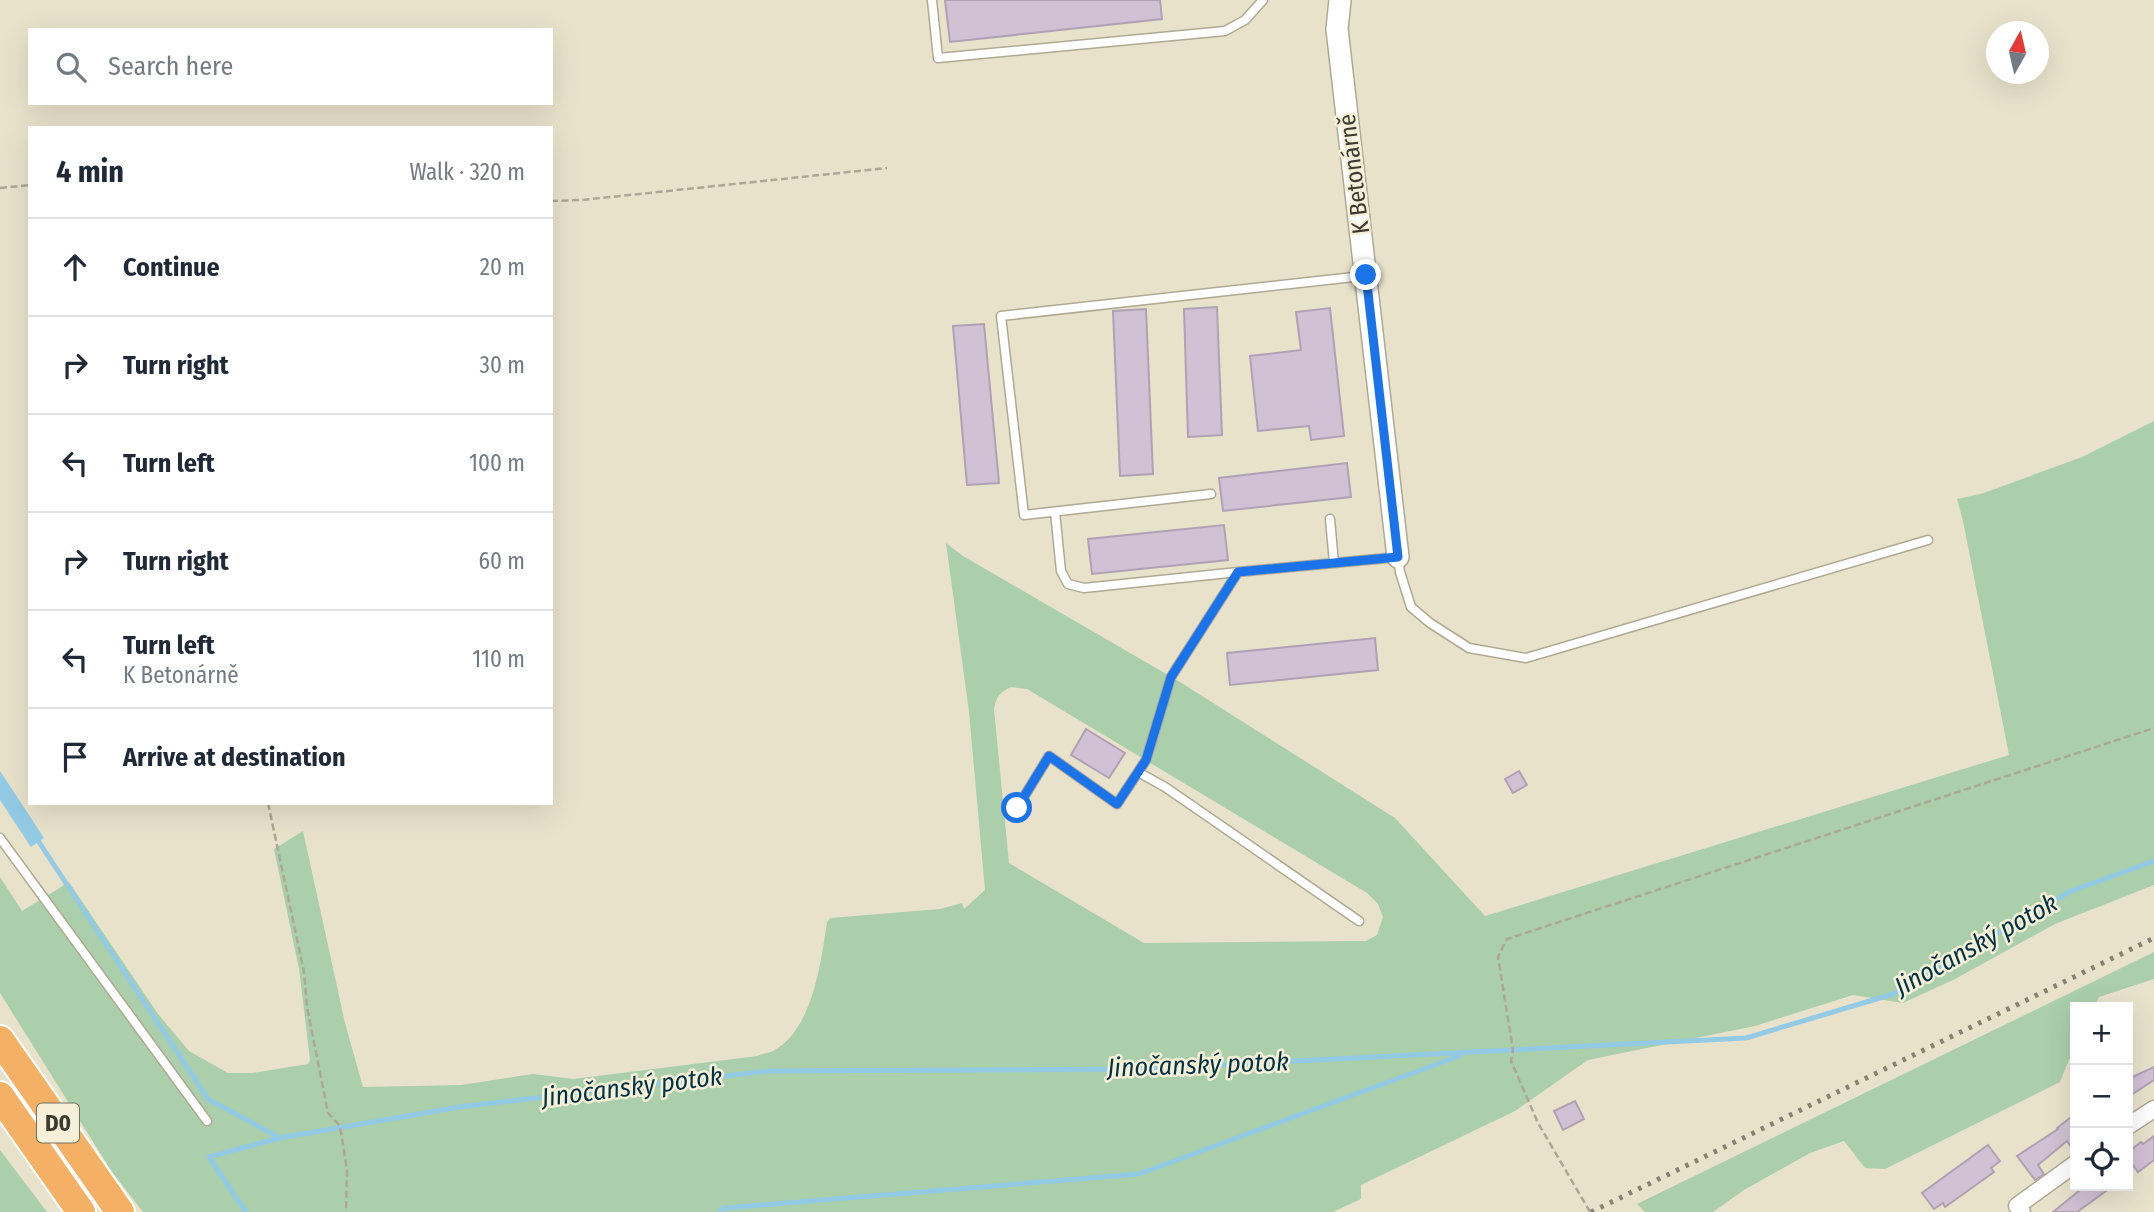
<!DOCTYPE html>
<html lang="en">
<head>
<meta charset="utf-8">
<style>
  :root { --surface:#fff; --page:#f6f6f7; --text:#1f2937; --muted:#747a83; --line:#e0e1e3 }
  body { margin:0; font-family:"Fira Sans Condensed",sans-serif; background:var(--page); color:var(--text) }
  .controls { position:absolute; right:21px; bottom:21px; display:grid; overflow:hidden; border-radius:0px; box-shadow:0 7px 28px #0002 }
  .controls button { width:63px; height:63px; display:grid; place-items:center; padding:0; border:0; border-bottom:2px solid var(--line); background:var(--surface); color:var(--text); font:35px sans-serif }
  .compass { position:absolute; left:1986px; top:21px; width:63px; height:63px; border-radius:50%; background:var(--surface); box-shadow:0 7px 28px #0002; rotate:8deg }
  .stop { position:absolute; width:21px; height:21px; margin:-16px; border:5px solid #1a73e8; border-radius:50%; background:#fff }
  .stop.end { background:#1a73e8; border-color:#fff; box-shadow:0 2px 7px #0008 }
  .list { margin:0; padding:0; list-style:none }
  h2 { display:flex; justify-content:space-between; align-items:center; height:91px; margin:0; padding:0 28px; font-size:30px }
  h2 small { font-size:23px; font-weight:400; color:var(--muted) }
  .list li { display:grid; grid-template-columns:46px 1fr auto; gap:21px; align-items:center; box-sizing:border-box; height:98px; padding:0 28px; border-top:2px solid var(--line) }
  .list b { display:block; font-size:26px; white-space:nowrap }
  .list p { margin:0; font-size:23px; white-space:nowrap; color:var(--muted) }
  .list em { font-size:23px; font-style:normal; color:var(--muted) }
  .icon { flex:none; width:38px; height:38px; fill:none; stroke:currentColor; stroke-width:2; stroke-linecap:round; stroke-linejoin:round }
  .map { position:relative; flex:none; width:2154px; height:1212px; overflow:hidden }
  .search { position:absolute; background:var(--surface); box-shadow:0 7px 28px #0002; left:28px; top:28px; width:525px; height:77px; display:flex; align-items:center; gap:18px; box-sizing:border-box; padding:0 24px; border-radius:0px; color:var(--muted); font-size:26px }
  .panel { position:absolute; background:var(--surface); box-shadow:0 7px 28px #0002; left:28px; top:126px; width:525px; height:679px; border-radius:0px }
  .map>svg:first-child { display:block }
  .green { fill:#abcfab; fill-rule:evenodd }
  .water { fill:#93cbe5 }
  .lines { fill:none; stroke-linecap:round; stroke-linejoin:round }
  .stream { stroke:#93cbe5; stroke-width:5 }
  .building { fill:#d1c1d4; stroke:#b0a1b4; stroke-width:2 }
  .lane-casing { stroke:#afa993; stroke-width:11 }
  .street-casing { stroke:#afa993; stroke-width:19 }
  .secondary-casing { stroke:#afa993; stroke-width:24 }
  .highway-casing { stroke:#fff; stroke-width:32 }
  .path { stroke:#ada795; stroke-width:2.5; stroke-dasharray:7 3.5; stroke-linecap:butt }
  .lane { stroke:#fff; stroke-width:8 }
  .street { stroke:#fff; stroke-width:16 }
  .secondary { stroke:#fff; stroke-width:21 }
  .highway { stroke:#f4b165; stroke-width:28 }
  .rail { stroke:#878273; stroke-width:5; stroke-dasharray:3.5 7; stroke-linecap:butt }
  .route { stroke:#1a73e8; stroke-width:9 }
  .labels { text-anchor:middle; dominant-baseline:central; stroke-width:5; stroke-linejoin:round; paint-order:stroke }
  .shield { fill:#f6f0d8; stroke:#747163; stroke-width:2 }
  .shield-label { font-size:23px; font-weight:bold; fill:#3d3a31 }
  .street-label { font-size:24px; fill:#3d3a31; stroke:#f6f0d8 }
  .water-label { font-size:26px; font-style:italic; fill:#003345; stroke:#f6f0d8 }
</style>
</head>
<body>
<div class="map">
<svg width="2154" height="1212" viewBox="0 0 2154 1212">
  <rect width="100%" height="100%" fill="#e9e2cb"/>
  <path class="green" d="M2154,421V885L2055,924L1955,979L1903,1003L1853,995L1755,1026L1588,1060L1515,1111L1361,1185V1199L1333,1212H143L112,1172L0,993V877L22,911L69,882L158,1014L189,1051L228,1073H252L308,1064L310,1060L299,969L274,849L303,831L345,1023L363,1087L461,1085L533,1074L573,1079L757,1056C762,1054 769,1053 773,1051C813,1030 821,961 827,922L830,918L940,909L962,903L964,909L985,890L969,712L946,543L963,556L1180,682L1395,818L1485,916L2009,755L1963,521L1957,499L1984,493L2082,457ZM1011,687L1027,689L1367,893L1378,904L1383,917L1377,935L1366,941L1144,943L1009,863L994,709C996,697 1000,692 1011,687Z
    M2154,952V979L2099,997L2094,1007H2075V1045L2060,1082L1885,1169L1865,1168L1844,1141L1810,1153L1744,1190L1713,1212H1645L1637,1204Z
    M0,1150L47,1212H0Z"/>
  <path class="water" d="M0,771L44,838L31,847L0,800Z"/>
  <g class="lines">
    <path class="stream" d="M35,836L208,1099L280,1138
      M246,1212L209,1157L280,1138L459,1107L768,1071L1136,1069L1746,1038L1893,994L2071,891L2154,861
      M719,1212L724,1208L1139,1174L1459,1056"/>
  </g>
  <path class="building" d="M945,0H1160L1162,19L950,42Z
    M1217,307L1222,435L1188,437L1184,309Z
    M1330,308L1344,436L1311,440L1309,426L1258,431L1250,356L1301,350L1296,312Z
    M1146,309L1153,474L1120,476L1113,311Z
    M984,324L999,483L967,485L953,326Z
    M1347,463L1351,497L1223,511L1219,478Z
    M1224,525L1228,560L1092,574L1088,539Z
    M1375,638L1378,670L1230,685L1227,653Z
    M1086,729L1125,753L1109,778L1071,755Z
    M1519,771L1527,785L1513,793L1505,779Z
    M2154,1067V1080L2128,1097V1079Z
    M1575,1101L1584,1119L1563,1130L1554,1111Z
    M2075,1114V1153L2067,1141L2038,1165L2044,1174L2035,1180L2017,1156L2058,1129L2057,1128Z
    M2154,1136V1160L2138,1172L2128,1158V1152L2141,1142L2143,1144Z
    M1988,1145L2000,1161L1991,1168L1994,1172L1945,1207L1943,1203L1934,1209L1922,1193Z
    M2085,1186H2113L2077,1212H2053Z"/>
  <g class="lines">
    <g class="lane-casing">
      <path id="lane" d="M932,0L938,58L1225,31L1245,20L1263,0
        M1211,494L1024,515L1001,316L1363,276
        M1055,512L1061,571L1068,584L1084,588L1238,572
        M1330,519L1334,563
        M1138,772L1165,787L1359,921
        M1017,808L1049,756L1117,804L1146,760L1171,677L1238,572L1398,557L1400,572L1411,607L1430,623L1469,648L1526,658L1928,540
        M0,838L207,1121"/>
    </g>
    <g class="street-casing">
      <path id="street" d="M2128,1126L2154,1109
        M2022,1212L2017,1206L2075,1164"/>
    </g>
    <g class="secondary-casing">
      <path id="secondary" d="M1340,0L1337,29L1398,557"/>
    </g>
    <g class="highway-casing">
      <path id="highway" d="M0,1040L120,1212
        M0,1096L81,1212"/>
    </g>
    <path class="path" d="M0,188L30,185
      M551,201L582,200L887,168
      M268,803L304,972L307,1007L328,1113L340,1126L347,1170L346,1212
      M1590,1212L1538,1123L1511,1061L1513,1050L1498,957L1507,939L2154,728"/>
    <use href="#lane" class="lane"/>
    <use href="#street" class="street"/>
    <use href="#secondary" class="secondary"/>
    <use href="#highway" class="highway"/>
    <path class="rail" d="M1591,1212L2154,938"/>
  </g>
  <g class="lines">
    <path class="route" d="M1017,808L1049,756L1117,804L1146,760L1171,677L1238,572L1398,557L1366,275"/>
  </g>
  <g class="labels">
    <rect class="shield" x="37" y="1103.5" width="42" height="39" rx="5"/>
    <g class="shield-label">
      <text x="58" y="1123">D0</text>
    </g>
    <g class="street-label">
      <text transform="translate(1354 174) rotate(-97)">K Betonárně</text>
    </g>
    <g class="water-label">
      <text transform="translate(1976 945) rotate(-29)">Jinočanský potok</text>
      <text transform="translate(1198 1065) rotate(-2)">Jinočanský potok</text>
      <text transform="translate(632 1087) rotate(-7)">Jinočanský potok</text>
    </g>
  </g>
</svg>
<div class="controls">
<button>+</button>
<button>−</button>
<button><svg class="icon" aria-label="locate" viewBox="0 0 24 24"><circle cx="12" cy="12" r="6"/><path d="M12 2v4M12 18v4M2 12h4M18 12h4"/></svg></button>
</div>
<svg class="compass" viewBox="-18 -18 36 36"><path d="M0-13l5 13h-10z" fill="#e53935"/><path d="M0 13l5-13h-10z" fill="#747a83"/></svg>
<div class="stop" style="left:1017px;top:808px"></div>
<div class="stop end" style="left:1366px;top:275px"></div>
<div class="search"><svg class="icon" aria-label="search" viewBox="0 0 24 24"><circle cx="10" cy="10" r="6"/><path d="M15 15l6 6"/></svg>Search here</div>
<section class="panel">
<h2>4 min<small>Walk · 320 m</small></h2>
<ul class="list">
<li><svg class="icon" aria-label="ahead" viewBox="0 0 24 24"><path d="M12 20V5M6 11l6-6 6 6"/></svg><div><b>Continue</b></div><em>20 m</em></li>
<li><svg class="icon" aria-label="right" viewBox="0 0 24 24"><path d="M7 20v-9h11M14 6l5 5-5 5"/></svg><div><b>Turn right</b></div><em>30 m</em></li>
<li><svg class="icon" aria-label="left" viewBox="0 0 24 24"><path d="M17 20v-9H6M10 6l-5 5 5 5"/></svg><div><b>Turn left</b></div><em>100 m</em></li>
<li><svg class="icon" aria-label="right" viewBox="0 0 24 24"><path d="M7 20v-9h11M14 6l5 5-5 5"/></svg><div><b>Turn right</b></div><em>60 m</em></li>
<li><svg class="icon" aria-label="left" viewBox="0 0 24 24"><path d="M17 20v-9H6M10 6l-5 5 5 5"/></svg><div><b>Turn left</b><p>K Betonárně</p></div><em>110 m</em></li>
<li><svg class="icon" aria-label="arrive" viewBox="0 0 24 24"><path d="M6 21V4h12l-3 4 3 4H6"/></svg><div><b>Arrive at destination</b></div></li>
</ul>
</section>
</div>
</body>
</html>
